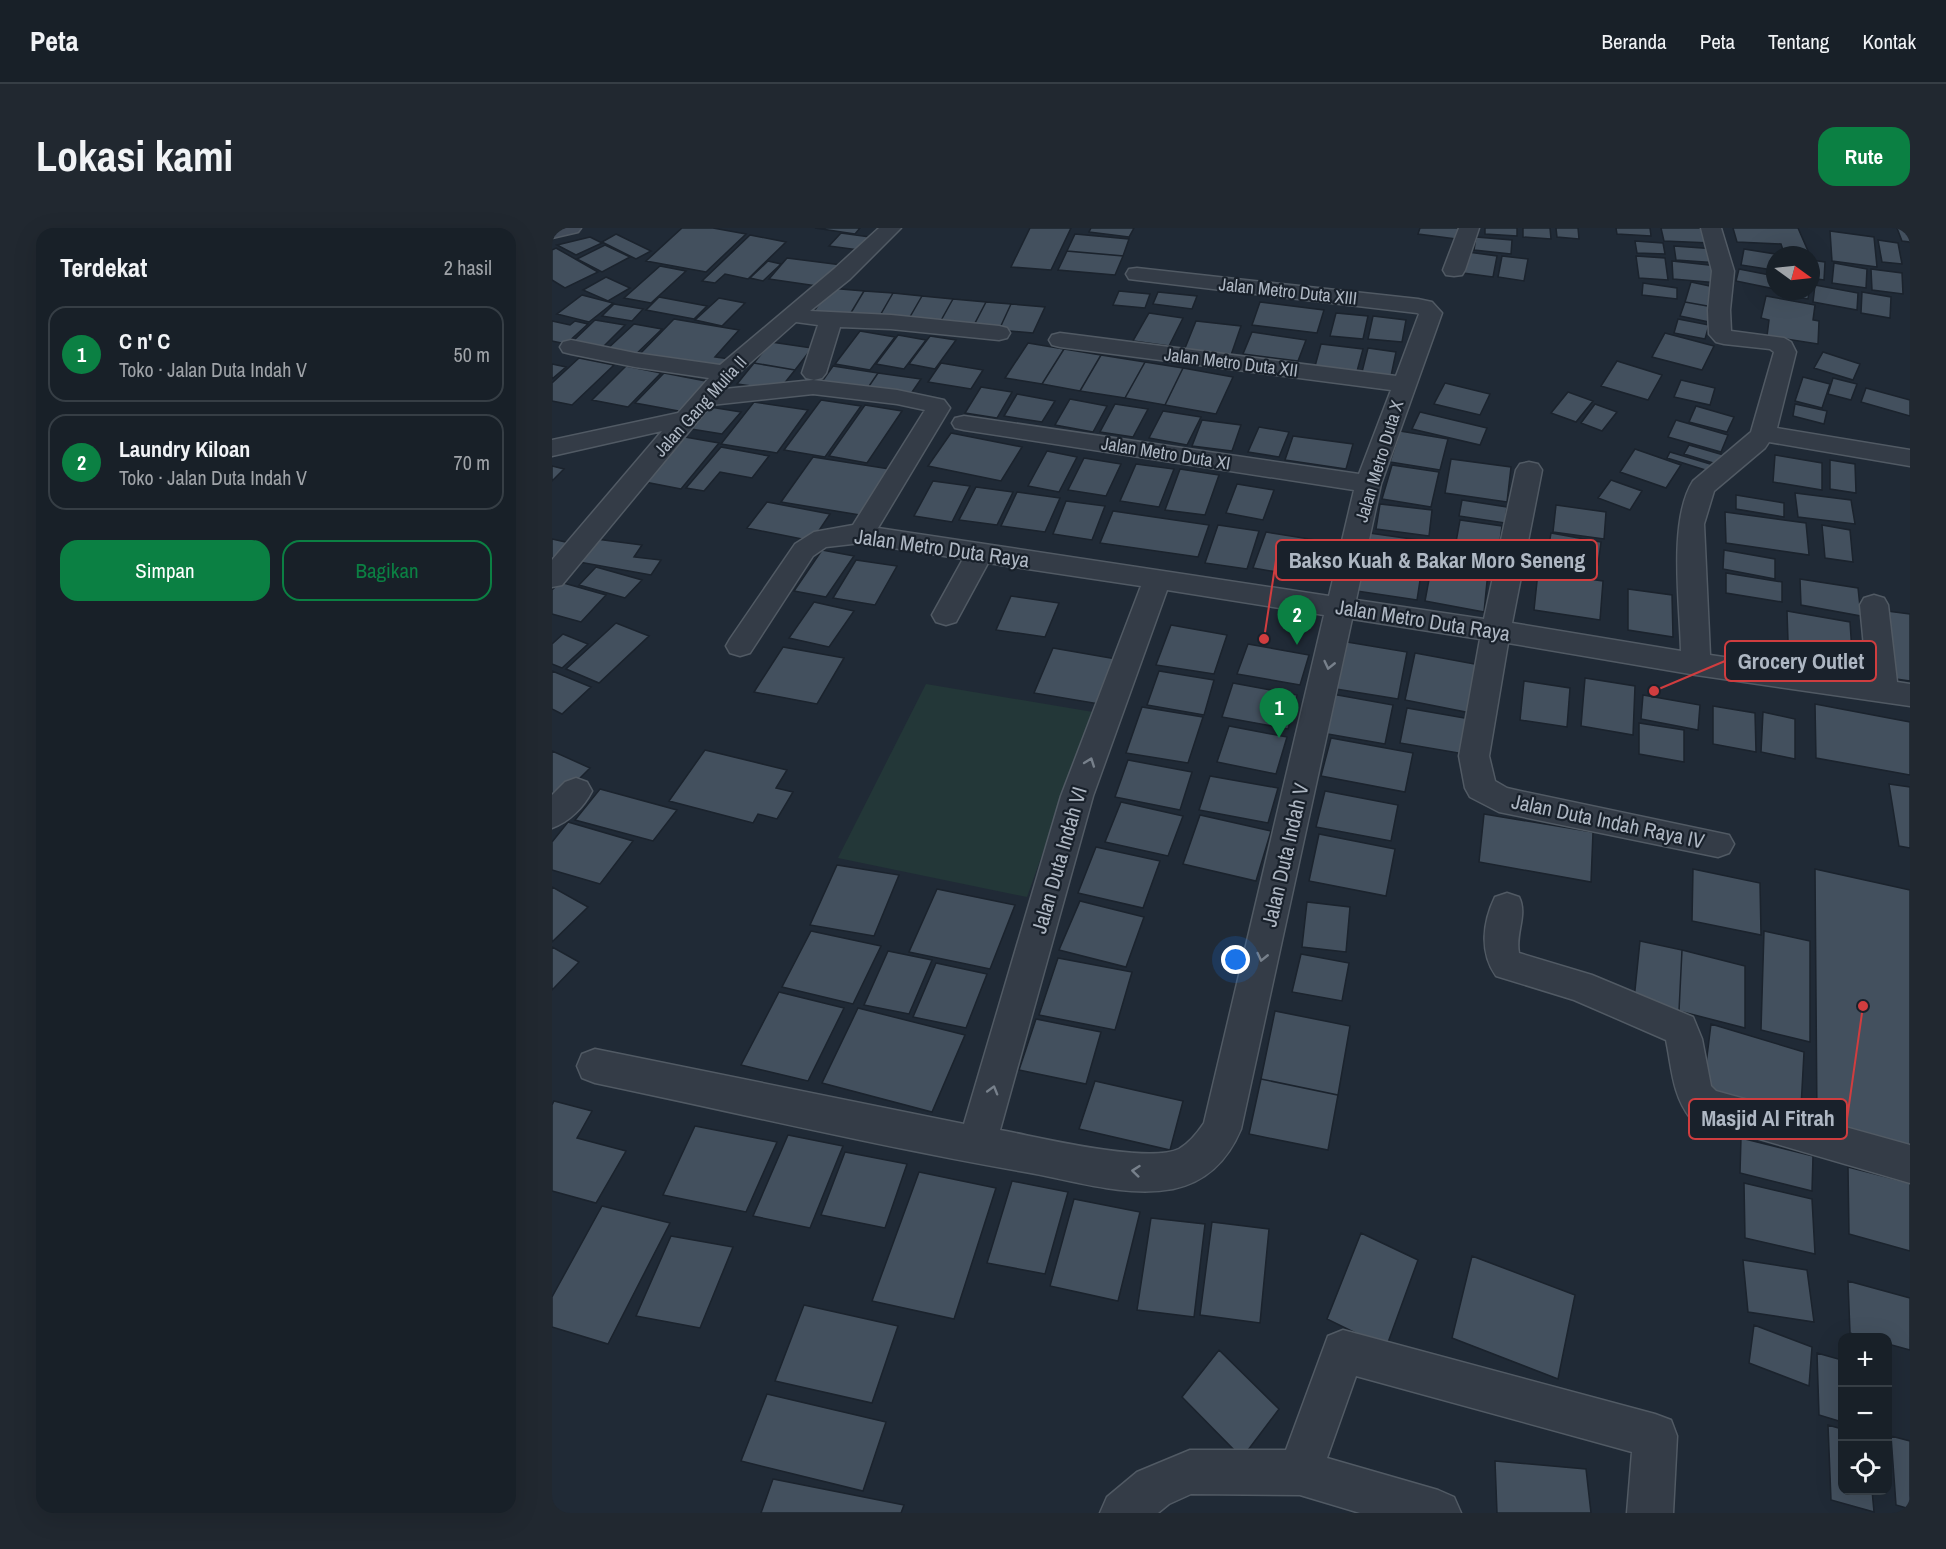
<!DOCTYPE html>
<html lang="id">
<head>
<meta charset="utf-8">
<style>
  :root { --surface:#182028; --page:#212830; --text:#f1f3f6; --muted:#9fa3a8; --line:#363e45; --accent:#0b8043 }
  body { margin:0; font-family:"Archivo Narrow",sans-serif; background:var(--page); color:var(--text) }
  .controls { position:absolute; right:18px; bottom:18px; display:grid; overflow:hidden; border-radius:12px; box-shadow:0 6px 24px #0002 }
  .controls button { width:54px; height:54px; display:grid; place-items:center; padding:0; border:0; border-bottom:2px solid var(--line); background:var(--surface); color:var(--text); font:30px sans-serif }
  .compass { position:absolute; left:1214px; top:18px; width:54px; height:54px; border-radius:50%; background:var(--surface); box-shadow:0 6px 24px #0002; rotate:105deg }
  .you { position:absolute; left:684px; top:732px; width:21px; height:21px; margin:-15px; border:4px solid #fff; border-radius:50%; background:#1a73e8; box-shadow:0 0 0 9px #1a73e833 }
  .badge { display:grid; place-items:center; width:39px; height:39px; border-radius:50%; background:var(--accent); color:#fff; font-size:20px; font-weight:700 }
  .pin { position:absolute; translate:-50% -50px; filter:drop-shadow(0 2px 3px #0008) }
  .pin::after { content:''; position:absolute; top:32px; width:21px; height:18px; background:inherit; clip-path:polygon(0 0,100% 0,50% 100%) }
  .list { margin:0; padding:0; list-style:none }
  h2 { display:flex; justify-content:space-between; align-items:center; height:78px; margin:0; padding:0 24px; font-size:26px }
  h2 small { font-size:20px; font-weight:400; color:var(--muted) }
  .list li { display:grid; grid-template-columns:39px 1fr auto; gap:18px; align-items:center; box-sizing:border-box; height:96px; margin:0 12px 12px; padding:0 12px; border:2px solid var(--line); border-radius:18px }
  .list b { display:block; font-size:22px; white-space:nowrap }
  .list p { margin:0; font-size:20px; white-space:nowrap; color:var(--muted) }
  .list em { font-size:20px; font-style:normal; color:var(--muted) }
  .actions { display:flex; gap:12px; padding:18px 24px }
  .actions a { flex:1; padding:14px 0; border:2px solid var(--accent); border-radius:18px; text-align:center; font-size:21px; color:var(--accent) }
  .actions .main { background:var(--accent); color:#fff }
  .icon { flex:none; width:33px; height:33px; fill:none; stroke:currentColor; stroke-width:2; stroke-linecap:round; stroke-linejoin:round }
  .map { position:relative; flex:none; width:1358px; height:1285px; overflow:hidden; border-radius:18px }
  header { display:flex; align-items:center; gap:36px; box-sizing:border-box; height:84px; padding:0 30px; background:var(--surface); border-bottom:2px solid var(--line) }
  header strong { font-size:28px }
  nav { display:flex; gap:33px; margin-inline-start:auto; font-size:21px }
  .intro { display:flex; align-items:center; justify-content:space-between; box-sizing:border-box; height:144px; padding:0 36px }
  h1 { margin:0; font-size:42px }
  .button { padding:15px 27px; border-radius:18px; background:var(--accent); color:#fff; font-size:21px; font-weight:700 }
  main { display:flex; gap:36px; padding:0 36px }
  aside { flex:1; background:var(--surface); border-radius:18px; box-shadow:0 6px 24px #0002 }
  .map>svg:first-child { display:block }
  .green { fill:#233738 }
  .building { fill:#43505e; stroke:#1b232d; stroke-width:1.5 }
  .lines { fill:none; stroke-linecap:round; stroke-linejoin:round }
  .minor-casing { stroke:#515a64; stroke-width:3 }
  .secondary-casing { stroke:#515a64; stroke-width:3 }
  .minor { fill:#343c47; fill-rule:evenodd }
  .secondary { fill:#424c5a; fill-rule:evenodd }
  .oneway { stroke:#77808b }
  .labels { text-anchor:middle; dominant-baseline:central; stroke-width:4.5; stroke-linejoin:round; paint-order:stroke }
  .far-street-label { font-size:18px; fill:#aeb7c3; stroke:#19212b }
  .street-label { font-size:21px; fill:#aeb7c3; stroke:#19212b }
  .leader { fill:none; stroke:#d03d3f; stroke-width:2 }
  .callout-dot { fill:#d03d3f; stroke:#19212b; stroke-width:2 }
  .callout { fill:#19212b; stroke:#d03d3f; stroke-width:2 }
  .callout-label { font-size:22px; text-anchor:middle; font-weight:bold; fill:#aeb7c3 }
</style>
</head>
<body>
<header>
<strong>Peta</strong>
<nav><a>Beranda</a><a>Peta</a><a>Tentang</a><a>Kontak</a></nav>
</header>
<div class="intro"><h1>Lokasi kami</h1><a class="button">Rute</a></div>
<main>
<aside>
<h2>Terdekat<small>2 hasil</small></h2>
<ul class="list">
<li><span class="badge">1</span><div><b>C n' C</b><p>Toko · Jalan Duta Indah V</p></div><em>50 m</em></li>
<li><span class="badge">2</span><div><b>Laundry Kiloan</b><p>Toko · Jalan Duta Indah V</p></div><em>70 m</em></li>
</ul>
<div class="actions"><a class="main">Simpan</a><a>Bagikan</a></div>
</aside>
<div class="map">
<svg width="1358" height="1285" viewBox="0 0 1358 1285">
  <rect width="100%" height="100%" fill="#202a36"/>
  <path class="green" d="M374,456L541,484L475,669L286,630Z"/>
  <path class="building" d="M130,0H161L194,6L154,44L94,33Z
    M263,0H308L303,6Z
    M478,0H519L499,42L459,39Z
    M539,0H582L577,9L537,4Z
    M868,0H915L912,12L866,6Z
    M933,0H965V8L933,6Z
    M971,0H998L999,11L971,9Z
    M1004,0H1026L1027,11L1005,9Z
    M1064,0H1098L1099,8L1065,6Z
    M1109,0H1155L1159,15L1112,13Z
    M1181,0H1246L1256,23L1231,22L1229,16L1185,14Z
    M1345,0H1358V14L1350,13Z
    M1278,3L1322,9L1325,39L1280,33Z
    M289,5L318,9L307,22L277,18Z
    M64,6L99,23L84,31L50,14Z
    M523,6L577,11L571,28L515,23Z
    M198,7L234,14L196,51L173,46L163,55L150,53Z
    M38,9L50,15L24,27L5,17Z
    M924,9L960,12L959,26L922,22Z
    M1326,12L1346,15L1350,36L1330,34Z
    M1083,13L1111,15L1113,26L1085,25Z
    M53,17L78,29L50,44L25,31Z
    M1122,18L1164,21L1167,35L1124,32Z
    M4,20L46,44L13,60L0,52V22Z
    M1192,21L1223,26L1221,42L1189,37Z
    M515,23L571,28L563,47L506,42Z
    M916,24L945,28L941,49L911,45Z
    M950,28L976,31L972,53L946,49Z
    M1084,28L1113,30L1116,52L1087,50Z
    M235,30L290,37L272,59L217,51Z
    M1259,32L1273,34L1272,52L1259,50Z
    M216,33L229,36L211,53L198,50Z
    M1120,33L1166,38L1167,55L1121,51Z
    M1282,35L1315,41L1314,60L1280,55Z
    M108,38L134,43L99,75L72,70Z
    M1187,41L1223,48V61L1184,53Z
    M1319,41L1350,45L1351,66L1320,62Z
    M54,49L78,60L56,73L31,62Z
    M1139,54L1167,60L1161,79L1133,74Z
    M1091,55L1125,60V71L1090,67Z
    M1263,57L1306,65L1305,82L1261,74Z
    M277,60L312,63L297,88L261,85Z
    M312,63L341,65L326,91L297,88Z
    M567,63L598,66L593,80L561,77Z
    M1227,63H1257L1256,71L1227,66Z
    M606,64L645,68L640,81L601,76Z
    M1310,64L1339,69L1338,90L1309,85Z
    M341,65L370,68L355,94L326,91Z
    M30,67L61,75L37,94L5,86Z
    M370,68L401,71L387,96L355,94Z
    M1214,68L1263,77L1261,92L1267,93L1266,116L1215,108L1217,92L1209,90Z
    M107,69L155,78L142,91L94,82Z
    M167,70L193,75L170,98L143,92Z
    M401,71L434,74L421,99L387,96Z
    M434,74L459,76L447,102L421,99Z
    M708,74L772,82L765,105L700,97Z
    M1133,74L1161,79L1157,94L1128,88Z
    M62,76L91,81L80,93L50,88Z
    M459,76L493,79L481,105L447,102Z
    M597,85L631,90L617,118L581,113Z
    M784,85L816,88L811,111L778,108Z
    M821,88L854,92L850,114L816,111Z
    M122,91L187,102L163,129L178,131L167,144L84,130Z
    M1126,91L1157,97L1153,111L1122,105Z
    M43,92L73,97L49,121L18,116Z
    M0,93L18,97L23,93L36,96L14,116L0,113Z
    M644,93L689,98L678,130L631,125Z
    M82,96L110,101L80,130L52,124Z
    M308,103L343,109L318,142L283,136Z
    M700,104L754,112L746,133L691,126Z
    M1113,105L1162,118L1150,142L1100,129Z
    M346,107L374,112L352,141L324,136Z
    M378,108L404,112L383,141L357,136Z
    M219,114L260,120L243,142L202,135Z
    M476,115L512,121L490,156L453,150Z
    M769,116L811,121L804,147L762,142Z
    M816,120L844,124L839,148L810,144Z
    M512,121L549,127L528,163L490,156Z
    M1271,124L1308,136L1301,152L1262,140Z
    M549,127L593,134L573,170L528,163Z
    M27,130L62,137L20,177L0,173V155Z
    M1065,133L1110,147L1096,172L1049,158Z
    M593,134L631,140L613,177L573,170Z
    M202,135L243,142L227,162L185,156Z
    M389,135L431,142L419,161L376,154Z
    M0,136L14,139L0,151Z
    M74,138L109,145L76,179L40,172Z
    M281,138L326,145L313,164L267,158Z
    M631,140L681,149L664,186L613,177Z
    M112,145L159,154L132,184L83,175Z
    M326,145L369,151L356,170L313,164Z
    M1251,149L1278,156L1270,180L1243,173Z
    M1281,150L1305,156L1299,172L1276,166Z
    M1129,152L1163,160L1158,177L1122,169Z
    M893,155L938,166L928,187L882,176Z
    M429,159L460,164L445,190L413,185Z
    M1314,160L1358,172V188L1309,174Z
    M1016,164L1041,173L1024,194L999,185Z
    M465,166L503,173L490,194L452,188Z
    M518,171L555,178L541,204L503,197Z
    M269,172L309,178L273,229L232,222Z
    M202,174L256,182L225,225L169,216Z
    M563,176L596,181L581,209L548,204Z
    M1043,176L1065,184L1050,203L1029,195Z
    M1243,176L1275,183L1272,196L1241,188Z
    M313,177L350,183L315,235L277,228Z
    M152,178L189,184L170,206L133,200Z
    M1144,178L1182,189L1175,204L1137,194Z
    M611,183L649,189L635,217L597,210Z
    M868,184L935,200L928,217L860,201Z
    M650,192L689,197L680,223L640,218Z
    M1124,192L1176,207L1169,224L1116,209Z
    M707,199L737,204L727,229L696,224Z
    M848,203L896,211L888,242L838,234Z
    M399,205L470,219L449,253L376,238Z
    M741,208L801,216L794,241L733,232Z
    M133,209L167,215L129,261L93,254Z
    M1137,217L1175,228L1171,238L1132,226Z
    M169,219L217,228L200,250L168,244L152,263L134,260Z
    M1083,221L1129,237L1114,260L1068,244Z
    M495,223L525,229L507,264L476,258Z
    M1118,224L1165,238L1163,245L1115,230Z
    M1223,227L1270,235V262L1221,254Z
    M261,229L344,242L314,288L229,274Z
    M532,230L569,236L554,268L516,262Z
    M899,231L959,239L955,274L893,265Z
    M1278,232L1303,236L1304,265L1278,261Z
    M584,236L622,241L607,279L568,273Z
    M840,237L887,244L879,279L830,271Z
    M0,238L12,241L0,253Z
    M628,241L667,247L653,287L613,282Z
    M1059,252L1090,263L1078,282L1046,270Z
    M381,253L418,258L400,294L362,288Z
    M685,256L722,262L711,292L674,285Z
    M424,259L461,264L445,297L407,292Z
    M465,264L508,270L493,304L449,298Z
    M1243,265L1299,272L1303,296L1246,289Z
    M1184,267L1232,275V289L1184,281Z
    M910,272L955,279L953,295L907,288Z
    M514,273L553,278L540,312L501,306Z
    M215,274L278,286L260,313L195,300Z
    M828,276L880,282L877,308L824,301Z
    M1004,277L1054,284L1052,311L1001,304Z
    M561,283L657,297L646,329L548,315Z
    M1173,284L1254,295L1257,327L1174,315Z
    M908,292L950,298L947,321L904,314Z
    M666,297L707,303L695,341L653,335Z
    M1270,297L1298,302L1301,334L1273,330Z
    M714,304L783,315L772,352L701,340Z
    M810,304L874,313L865,372L798,362Z
    M999,305L1049,314L1046,337L995,328Z
    M0,311L18,315L0,334Z
    M44,311L90,317L82,329L109,332L99,347L27,334Z
    M884,314L938,323L932,384L873,373Z
    M270,322L302,328L274,369L242,363Z
    M1172,322L1223,331V351L1171,341Z
    M304,332L345,338L323,377L281,370Z
    M44,339L90,352L73,370L27,357Z
    M986,344L1051,353L1048,392L982,382Z
    M1174,345L1230,354V374L1174,365Z
    M1248,351L1306,360L1309,388L1249,377Z
    M8,354L54,367L29,394L0,386V362Z
    M1076,361L1120,367L1121,409L1076,402Z
    M459,368L507,375L493,409L444,402Z
    M262,374L302,383L277,419L237,410Z
    M1235,383L1298,394L1300,424L1236,413Z
    M1335,383L1358,386V453L1344,451Z
    M64,395L97,408L47,455L14,441Z
    M619,397L675,407L662,446L604,437Z
    M11,406L36,416L10,440L0,436V416Z
    M795,414L855,424L846,471L784,461Z
    M696,416L757,427L748,457L685,446Z
    M231,419L292,430L265,476L202,464Z
    M501,420L570,432L553,477L482,465Z
    M863,425L928,437L919,485L853,472Z
    M0,443L39,459L10,486L0,481Z
    M607,443L662,452L652,487L595,477Z
    M1033,450L1083,458L1081,507L1029,498Z
    M972,453L1018,460L1015,499L968,492Z
    M681,455L745,467L736,501L670,489Z
    M780,466L841,477L833,516L770,505Z
    M1091,467L1148,477L1146,502L1089,491Z
    M1263,476L1358,494V547L1264,530Z
    M1161,478L1203,485L1204,524L1161,516Z
    M590,479L651,489L636,535L574,525Z
    M855,480L924,492L918,527L848,515Z
    M1211,484L1243,491V531L1209,524Z
    M1087,495L1132,502V534L1087,526Z
    M677,498L735,509L724,546L665,534Z
    M779,510L861,525L853,564L769,548Z
    M153,522L235,542L224,560L241,564L225,591L206,586L201,595L117,573Z
    M0,523L38,540L0,578Z
    M576,532L640,544L628,582L563,569Z
    M658,548L726,560L716,595L647,582Z
    M1337,556L1358,559V620L1347,618Z
    M48,561L125,582L101,613L23,592Z
    M773,563L846,577L839,613L764,599Z
    M569,574L631,588L616,628L553,614Z
    M932,586L1041,604L1039,654L927,634Z
    M648,587L719,603L704,653L631,636Z
    M16,594L81,613L48,656L0,642V614Z
    M767,606L843,621L834,668L757,653Z
    M544,619L608,633L591,680L526,665Z
    M285,637L347,647L322,708L258,697Z
    M1141,641L1208,655L1209,707L1140,693Z
    M1263,641L1358,662V917L1265,894Z
    M0,659L36,679L0,714Z
    M385,661L463,677L438,741L357,724Z
    M528,673L592,689L574,739L507,722Z
    M755,674L798,679L794,724L750,719Z
    M259,703L329,718L301,776L230,759Z
    M1212,703L1258,713V814L1209,802Z
    M1088,713L1130,722L1127,783L1082,772Z
    M0,719L27,734L0,762Z
    M1130,722L1193,738V800L1127,783Z
    M336,723L380,732L357,786L312,777Z
    M749,726L797,735L790,773L740,764Z
    M506,730L580,744L563,802L487,787Z
    M384,735L435,746L414,800L361,789Z
    M227,764L292,780L256,853L189,837Z
    M306,780L413,807L380,884L270,855Z
    M723,783L798,798L786,867L709,851Z
    M484,791L549,804L534,856L467,842Z
    M1159,796L1252,824L1248,898L1150,869Z
    M709,851L786,867L776,922L697,906Z
    M543,853L631,873L618,922L527,901Z
    M2,873L40,883L25,910L74,923L44,975L0,963V877Z
    M143,898L225,914L194,984L111,967Z
    M236,907L291,918L258,1000L201,988Z
    M1189,910L1261,928L1260,963L1188,945Z
    M293,924L355,936L333,1000L269,987Z
    M1296,939L1358,955V1023L1297,1006Z
    M367,944L444,960L402,1091L320,1073Z
    M460,953L516,964L493,1046L435,1035Z
    M1192,955L1260,971L1263,1026L1193,1010Z
    M522,971L588,984L566,1073L498,1058Z
    M50,978L118,995L56,1116L0,1099V1069Z
    M599,990L653,996L642,1089L585,1082Z
    M660,994L717,1001L708,1095L648,1087Z
    M809,1005L866,1032L834,1120L775,1091Z
    M119,1008L181,1019L148,1100L84,1088Z
    M920,1028L1023,1067L1006,1151L900,1110Z
    M1191,1032L1255,1042L1262,1094L1196,1084Z
    M1296,1053L1358,1070V1122L1336,1116V1110H1312L1298,1105Z
    M252,1077L346,1098L320,1175L223,1153Z
    M1202,1097L1260,1119L1257,1158L1197,1135Z
    M667,1122L727,1181L690,1230L630,1169Z
    M1265,1125L1290,1132V1194L1267,1187Z
    M215,1166L334,1194L311,1263L189,1233Z
    M1276,1197L1290,1201V1262H1320L1322,1284L1279,1272Z
    M1339,1208L1358,1213V1281L1344,1277Z
    M943,1233L1034,1241L1039,1285H945Z
    M221,1251L352,1277L349,1285H209Z"/>
  <g class="lines">
    <g class="minor-casing">
      <path id="minor" d="M327,0H349L298,51L258,83L339,87L447,98L455,100L458,105L455,110L447,112L339,101L288,99L274,145L270,150L262,152L254,150L250,145L266,97L244,94L181,150L172,161L261,152L345,162L392,172L398,180L326,300L777,368L802,262L412,202L403,200L400,195L403,190L412,188L807,246L839,162L508,119L500,117L497,112L500,107L508,105L844,148L867,86L865,85L585,52L577,51L574,46L577,41L585,40L866,71L880,74L890,85L829,256L804,372L932,391L964,242L968,236L977,234L986,236L990,242L960,395L1129,423C1128,376 1116,292 1141,253L1199,204L1222,124L1218,121L1172,116L1164,114L1157,106L1156,82L1160,43L1149,0H1169L1182,43L1178,82L1179,103L1232,110L1239,114L1244,124L1225,200L1358,222V238L1217,214L1213,220L1162,263L1152,296L1158,427L1315,450L1308,377L1312,370L1322,367L1332,370L1336,377L1345,454L1358,456V478L1144,447L956,415L937,528L943,553L955,560L968,563L1177,607L1182,616L1177,625L1166,629L947,584L918,569L913,560L907,528L928,411L800,391L689,901C676,932 655,954 621,961C573,970 520,952 473,944C329,919 186,885 43,855L30,850L25,838L30,826L43,821L412,896L509,568L589,358L436,335L404,394L394,397L384,394L380,387L411,331L309,315L274,319L261,328L198,425L188,428L178,425L174,418L178,411L243,316L262,304L301,297L373,182L345,176L261,166L159,177L10,357L0,359V332L110,203L0,228V212L126,185L157,150L83,139L19,126L11,124L8,119L11,114L19,112L83,125L168,137L282,41ZM615,362L772,387L652,895C646,904 637,915 627,921C594,936 487,909 448,902L541,568Z
        M907,0H927L913,42L910,47L902,48L894,47L891,42Z
        M24,550L35,554L40,563C32,579 17,594 0,600V567L13,554Z
        M955,665L967,669C976,687 963,705 967,725L1040,747L1141,789L1150,811L1159,858L1164,863L1358,917V955L1139,891C1120,867 1120,840 1114,812L1022,772L944,748C927,724 931,694 943,669Z
        M791,1102L1103,1186L1119,1192L1125,1208L1121,1285H1075L1080,1224L804,1148L775,1230L886,1262L902,1269L909,1285H808L748,1267L639,1266L617,1276L606,1285H548L555,1269L585,1244L638,1222H734L776,1108Z"/>
    </g>
    <g class="secondary-casing">
      <path id="secondary" d="M0,0H29L26,4L0,10Z"/>
    </g>
    <use href="#minor" class="minor"/>
    <use href="#secondary" class="secondary"/>
  </g>
  <defs><path id="oneway-chevron" d="M-2-3.5L2.5 0L-2 3.5" fill="none" stroke-width="1.6" stroke-linecap="round" stroke-linejoin="round" transform="scale(1.5)"/></defs>
  <g class="oneway">
    <use href="#oneway-chevron" transform="translate(777 437) rotate(103)"/>
    <use href="#oneway-chevron" transform="translate(538 534) rotate(-70)"/>
    <use href="#oneway-chevron" transform="translate(710 729) rotate(103)"/>
    <use href="#oneway-chevron" transform="translate(441 862) rotate(-74)"/>
    <use href="#oneway-chevron" transform="translate(584 943) rotate(-174)"/>
  </g>
  <g class="labels">
    <g class="far-street-label">
      <text transform="translate(736 63) rotate(6)">Jalan Metro Duta XIII</text>
      <text transform="translate(679 134) rotate(7)">Jalan Metro Duta XII</text>
      <text transform="translate(148 178) rotate(-48)">Jalan Gang Mulia II</text>
      <text transform="translate(614 225) rotate(9)">Jalan Metro Duta XI</text>
      <text transform="translate(827 233) rotate(-73)">Jalan Metro Duta X</text>
    </g>
    <g class="street-label">
      <text transform="translate(390 320) rotate(8)">Jalan Metro Duta Raya</text>
      <text transform="translate(871 392) rotate(9)">Jalan Metro Duta Raya</text>
      <text transform="translate(1056 593) rotate(12)">Jalan Duta Indah Raya IV</text>
      <text transform="translate(733 627) rotate(-77)">Jalan Duta Indah V</text>
      <text transform="translate(507 632) rotate(-74)">Jalan Duta Indah VI</text>
    </g>
  </g>
  <path class="leader" d="M712 411L724 332M1102 463L1173 433M1311 778L1295 891"/>
  <g class="callout-dot">
    <circle cx="712" cy="411" r="6"/>
    <circle cx="1102" cy="463" r="6"/>
    <circle cx="1311" cy="778" r="6"/>
  </g>
  <g class="callout">
    <rect x="724" y="312" width="321" height="40" rx="6"/>
    <rect x="1173" y="413" width="151" height="40" rx="6"/>
    <rect x="1137" y="871" width="158" height="40" rx="6"/>
  </g>
  <g class="callout-label">
    <text x="885" y="340">Bakso Kuah &amp; Bakar Moro Seneng</text>
    <text x="1249" y="441">Grocery Outlet</text>
    <text x="1216" y="898">Masjid Al Fitrah</text>
  </g>
</svg>
<div class="controls">
<button>+</button>
<button>−</button>
<button><svg class="icon" aria-label="locate" viewBox="0 0 24 24"><circle cx="12" cy="12" r="6"/><path d="M12 2v4M12 18v4M2 12h4M18 12h4"/></svg></button>
</div>
<svg class="compass" viewBox="-18 -18 36 36"><path d="M0-13l5 13h-10z" fill="#e53935"/><path d="M0 13l5-13h-10z" fill="#9fa3a8"/></svg>
<div class="you"></div>
<div class="pin badge" style="left:727px;top:510px">1</div>
<div class="pin badge" style="left:745px;top:417px">2</div>
</div>
</main>
</body>
</html>
